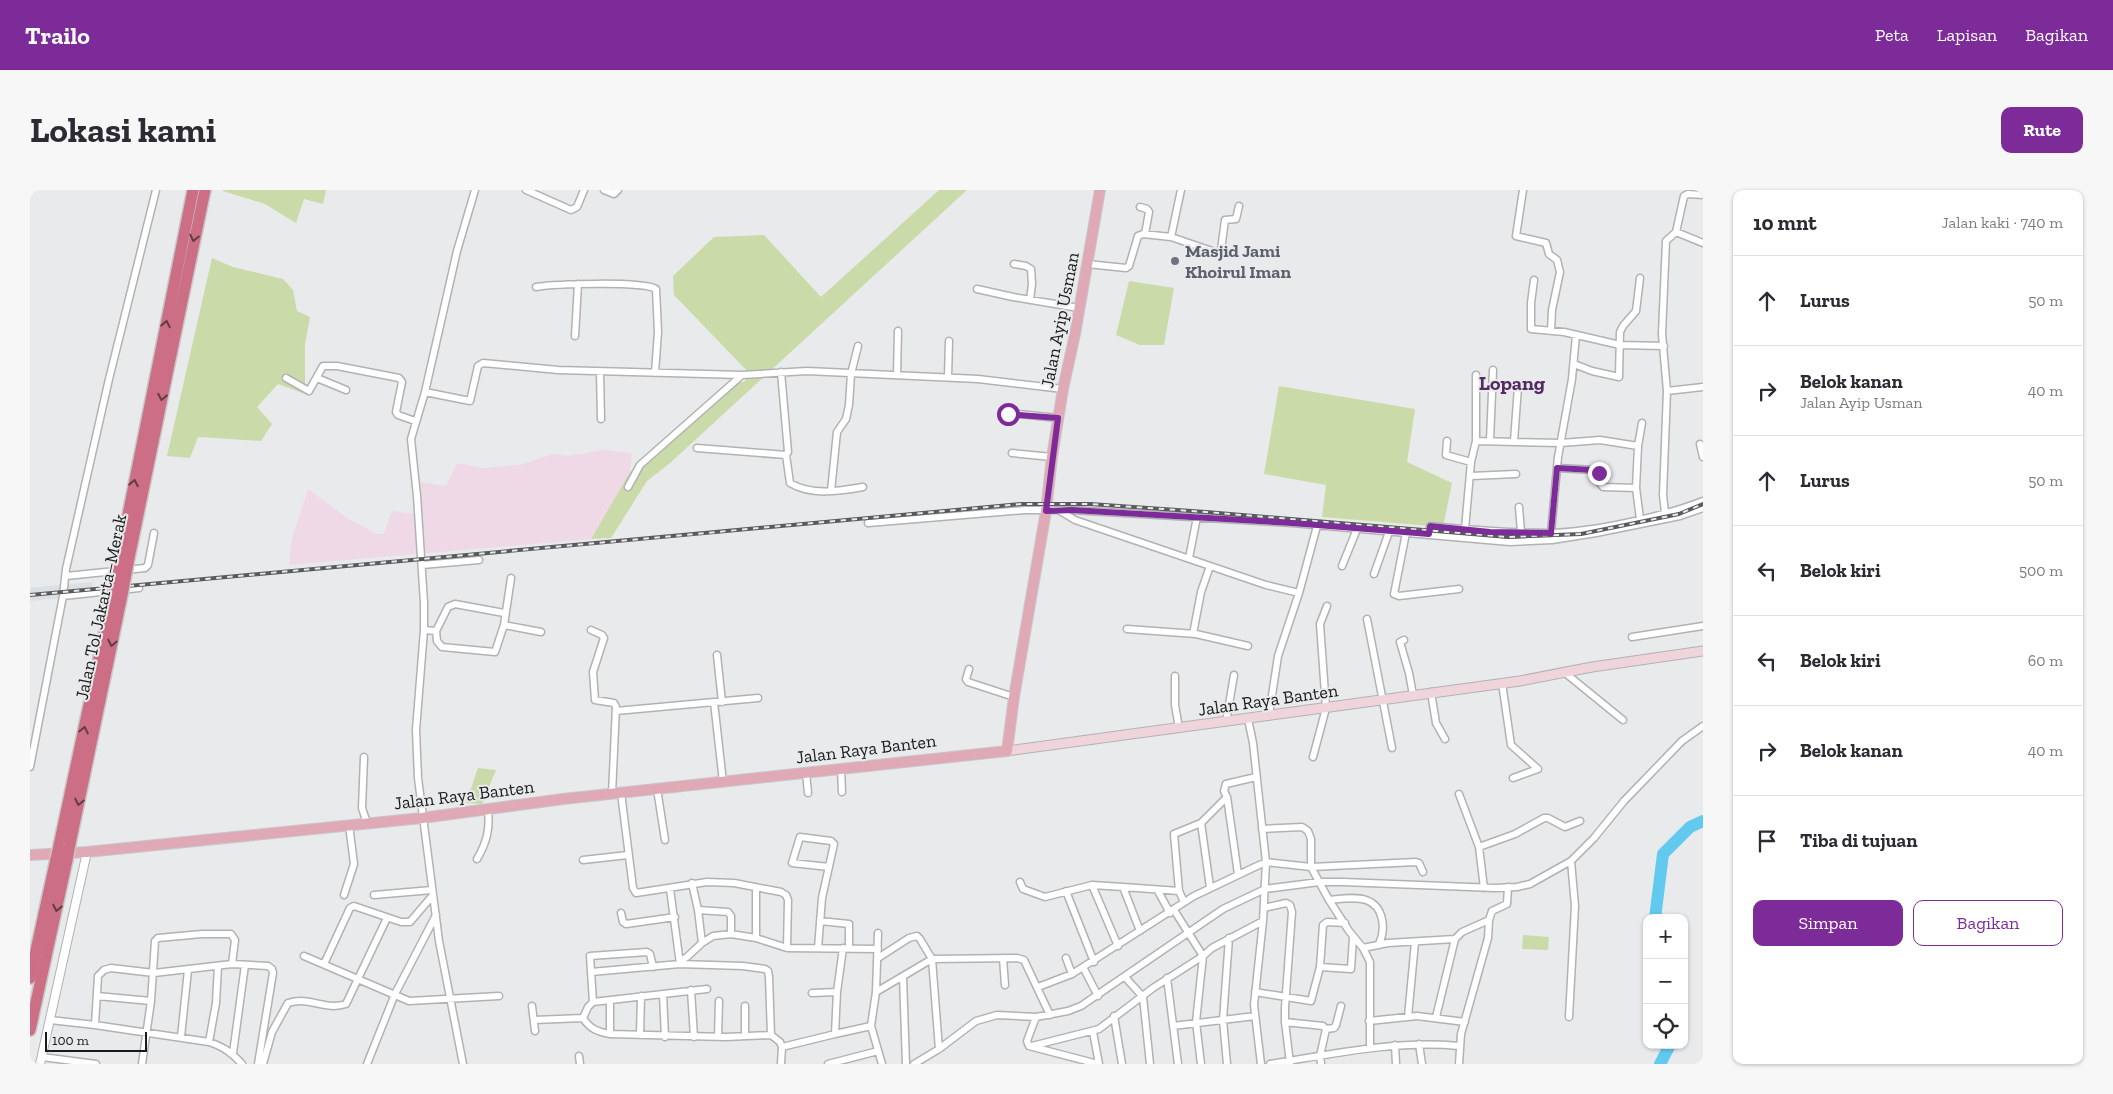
<!DOCTYPE html>
<html lang="id">
<head>
<meta charset="utf-8">
<style>
  :root { --surface:#fff; --page:#f7f7f7; --text:#2b2b33; --muted:#7c7c81; --line:#e1e1e2; --accent:#7e2b9a }
  body { margin:0; font-family:"Zilla Slab",serif; background:var(--page); color:var(--text) }
  .controls { position:absolute; right:15px; bottom:15px; display:grid; overflow:hidden; border-radius:10px; box-shadow:0 1px 4px #0004 }
  .controls button { width:45px; height:45px; display:grid; place-items:center; padding:0; border:0; border-bottom:1px solid var(--line); background:var(--surface); color:var(--text); font:25px sans-serif }
  .scale { position:absolute; left:15px; bottom:12px; width:102px; box-sizing:border-box; padding-left:5px; border:2px solid #191a1a; border-top:0; font-size:14px; line-height:18px; white-space:nowrap; color:#191a1a; -webkit-text-stroke:4px #e9eaeb; paint-order:stroke }
  .stop { position:absolute; width:15px; height:15px; margin:-11px; border:4px solid #7e2b9a; border-radius:50%; background:#fff }
  .stop.end { background:#7e2b9a; border-color:#fff; box-shadow:0 1px 5px #0008 }
  .list { margin:0; padding:0; list-style:none }
  h2 { display:flex; justify-content:space-between; align-items:center; height:65px; margin:0; padding:0 20px; font-size:21px }
  h2 small { font-size:16px; font-weight:400; color:var(--muted) }
  .list li { display:grid; grid-template-columns:32px 1fr auto; gap:15px; align-items:center; box-sizing:border-box; height:90px; padding:0 20px; border-top:1px solid var(--line) }
  .list b { display:block; font-size:19px; white-space:nowrap }
  .list p { margin:0; font-size:16px; white-space:nowrap; color:var(--muted) }
  .list em { font-size:16px; font-style:normal; color:var(--muted) }
  .actions { display:flex; gap:10px; padding:15px 20px }
  .actions a { flex:1; padding:11px 0; border:1px solid var(--accent); border-radius:10px; text-align:center; font-size:18px; color:var(--accent) }
  .actions .main { background:var(--accent); color:#fff }
  .icon { flex:none; width:28px; height:28px; fill:none; stroke:currentColor; stroke-width:2; stroke-linecap:round; stroke-linejoin:round }
  .map { position:relative; flex:none; width:1673px; height:874px; overflow:hidden; border-radius:10px }
  header { display:flex; align-items:center; gap:30px; box-sizing:border-box; height:70px; padding:0 25px; background:var(--accent); color:#fff }
  header strong { font-size:24px }
  nav { display:flex; gap:28px; margin-inline-start:auto; font-size:18px }
  .intro { display:flex; align-items:center; justify-content:space-between; box-sizing:border-box; height:120px; padding:0 30px }
  h1 { margin:0; font-size:35px }
  .button { padding:12px 22px; border-radius:10px; background:var(--accent); color:#fff; font-size:18px; font-weight:700 }
  main { display:flex; gap:30px; padding:0 30px }
  aside { flex:1; background:var(--surface); border-radius:10px; box-shadow:0 1px 4px #0004 }
  .map>svg:first-child { display:block }
  .commercial { fill:#efd9e6 }
  .built { fill:#d9e0e6 }
  .green { fill:#cadba9 }
  .lines { fill:none; stroke-linecap:round; stroke-linejoin:round }
  .river { stroke:#63caef; stroke-width:12 }
  .minor-casing { stroke:#b1b2b3; stroke-width:9 }
  .tertiary-casing { stroke:#b1b2b3; stroke-width:10 }
  .secondary-casing { stroke:#b1b2b3; stroke-width:11 }
  .primary-casing { stroke:#c8c8c8; stroke-width:12 }
  .motorway-casing { stroke:#c8c8c8; stroke-width:14 }
  .minor { stroke:#fff; stroke-width:6 }
  .tertiary { stroke:#fff; stroke-width:8 }
  .secondary { stroke:#f0d4db; stroke-width:9 }
  .primary { stroke:#e0a9b6; stroke-width:10 }
  .motorway { stroke:#cc6f86; stroke-width:11 }
  .rail-casing { stroke:#595a5b; stroke-width:4 }
  .rail { stroke:#e9eaeb; stroke-width:2; stroke-dasharray:5.5; stroke-linecap:butt }
  .motorway-bridge-casing { stroke:#c8c8c8; stroke-width:14; stroke-linecap:butt }
  .motorway-bridge { stroke:#cc6f86; stroke-width:11 }
  .oneway { stroke:#613c45 }
  .route { stroke:#7e2b9a; stroke-width:6 }
  .worship-dot { fill:#6b7280; stroke:#e9eaeb; stroke-width:2 }
  .labels { text-anchor:middle; dominant-baseline:central; stroke-width:4; stroke-linejoin:round; paint-order:stroke }
  .worship-label { font-size:18px; font-weight:bold; fill:#5b616d; stroke:#e9eaeb; text-anchor:start }
  .street-label { font-size:18px; fill:#191a1a; stroke:#e9eaeb }
  .quarter-label { font-size:20px; font-weight:bold; fill:#532b61; stroke:#e9eaeb }
</style>
</head>
<body>
<header>
<strong>Trailo</strong>
<nav><a>Peta</a><a>Lapisan</a><a>Bagikan</a></nav>
</header>
<div class="intro"><h1>Lokasi kami</h1><a class="button">Rute</a></div>
<main>
<div class="map">
<svg width="1673" height="874" viewBox="0 0 1673 874">
  <rect width="100%" height="100%" fill="#e9eaeb"/>
  <path class="commercial" d="M573,260L602,263L600,282L561,349L259,375L262,349L278,299L320,330L347,344H354L362,321L387,324L384,291L416,296L427,273L452,278L490,275L523,264L538,266Z"/>
  <path class="built" d="M63,392L61,405L0,411V398Z"/>
  <path class="green" d="M193,0H296L293,14L274,9L266,33L235,14L193,1Z
    M909,0H937L639,274L617,291L581,348L561,349L600,282L698,192H714L721,185L644,105L643,86L684,47L734,45L791,107Z
    M182,68L203,77L253,89L263,100L267,121L280,127L275,154V204L248,194L227,217L242,234L231,251L168,247L160,268L137,266Z
    M1099,91L1144,98L1134,155H1110L1086,145Z
    M1249,196L1385,219L1377,272L1422,293L1413,337L1292,327L1296,295L1234,284Z
    M448,578L466,580L452,614L436,613Z
    M1493,745L1519,747L1518,760L1492,759Z"/>
  <g class="lines">
    <path class="river" d="M1625,728L1633,664L1660,637L1673,631
      M1630,874L1640,855"/>
    <g class="minor-casing">
      <path id="minor" d="M496,0L541,20L547,17L554,0
        M574,0L584,4L588,0
        M1493,0L1486,46L1516,53L1519,64L1527,70L1530,82L1522,120L1521,141
        M1110,17L1117,19L1119,22L1115,44
        M1646,42L1673,53
        M1141,47L1151,0
        M984,74L996,76L1001,79L1002,94L1000,110
        M1057,74L1096,78L1099,76L1108,46L1113,44L1141,47L1188,63L1191,60L1195,30L1206,29L1209,16
        M1504,90L1501,113V139L1534,142L1590,155L1634,156
        M506,97C524,94 612,91 626,99L628,142L625,183
        M947,99L983,107L1049,118
        M545,146L548,94
        M1544,174L1562,181L1589,187L1590,142L1593,136L1606,121L1610,88
        M570,182L571,229
        M867,185L868,141
        M918,187L919,151
        M256,188L279,201L293,176H307L369,188L372,192L366,222L368,225L385,231
        M287,188L316,200
        M1637,201L1673,197
        M395,202L440,211L448,176L453,173L528,180L712,185L777,181L948,189L1033,199
        M978,223L1028,228
        M1460,250L1463,180
        M1417,251L1416,265L1441,272
        M1446,251V185
        M1484,251L1488,197
        M1670,254L1673,267
        M1608,256L1612,233
        M667,258L756,265L758,262L751,182
        M982,263L1022,267
        M756,265L760,293C781,306 810,301 833,297
        M1527,278L1565,280L1569,283L1570,293L1573,297L1606,298
        M1441,286L1486,284
        M598,297L610,275L712,185
        M801,301L807,242L816,229L819,215L821,184L828,156
        M1489,317L1491,342
        M1030,321L1045,330L1236,395L1269,403
        M1635,323L1633,305L1637,201L1632,144L1636,51L1646,42L1654,6L1658,4L1673,5
        M838,333L995,320H1042L1262,333L1480,352L1522,350L1566,343L1650,326L1673,318
        M1435,339L1441,272L1446,251L1531,253L1570,250L1608,256L1606,298L1610,329
        M1376,343L1364,404L1369,406L1429,399
        M1521,343L1528,267L1542,189L1546,145
        M1399,344L1400,336C1440,340 1479,343 1519,343C1563,342 1632,327 1673,311
        M1159,368L1167,327
        M392,375L449,370
        M1312,376L1327,339
        M1344,384L1359,342
        M36,386L115,378L118,375L124,343
        M33,406L109,398
        M1337,429L1362,558
        M474,435L511,442
        M1097,439L1166,444L1218,456
        M394,440L406,441L418,417L425,414L474,423
        M561,440L572,445L574,448L563,482L565,510L584,513L586,517L582,604
        M406,441L407,451L412,457L465,462L474,435L481,388
        M1163,444L1171,402L1180,376
        M1602,447L1673,436
        M1374,450L1370,452L1379,483L1383,505
        M687,465L692,512
        M939,479L936,489L938,492L984,507
        M1534,482L1593,530
        M1145,486V515L1149,538
        M1472,493L1481,555L1508,579L1483,588
        M1401,502L1406,533L1415,549
        M684,512L693,592
        M586,521L728,508
        M1239,525L1248,466L1269,403L1287,336
        M1218,529L1223,553L1236,672L1233,731L1224,815L1231,874
        M1196,532L1204,485
        M334,567L332,618L337,633
        M1283,567L1296,518L1290,434L1297,416
        M0,577L33,406L36,379L79,189L126,0
        M811,579L812,602
        M776,583L778,603
        M627,599L635,650
        M591,603L603,698L606,703L677,692L704,693L751,702L756,705L758,710L757,758
        M1429,604L1449,657L1454,698
        M1197,607L1194,601L1196,594L1226,587
        M1171,633L1180,697
        M1232,639L1272,637L1278,641L1281,649V677L1299,710L1319,741L1333,758L1340,772V858
        M1449,657L1485,644L1514,628H1518L1535,637L1550,631
        M447,669C457,652 460,639 458,619
        M553,670L598,665
        M990,692L993,699L1015,707L1062,695L1093,697L1110,741
        M662,693L668,720L698,722L701,726V744L726,748L757,758L848,759
        M1062,695L1088,756
        M726,697V748
        M1093,697L1149,701
        M640,699L650,774
        M1036,701L1064,772
        M1128,701L1140,723
        M314,705L324,674L319,635
        M344,705L402,700
        M1299,710C1310,709 1325,706 1336,710C1354,716 1356,739 1349,754
        M1154,712L1149,701L1144,644L1171,633L1197,607L1208,684
        M1234,718L1256,713L1260,715L1262,722L1255,817V832L1260,873
        M1144,720L1173,766L1166,832L1171,874
        M591,723L593,732L596,734L645,727
        M1459,730L1462,721L1477,714L1478,697
        M790,731L819,734V758
        M848,743L846,802L841,836L852,874
        M672,753L683,746L701,744
        M788,758L792,708L804,654L801,651L770,647L762,673L799,677
        M1333,758L1358,753L1425,749L1432,742L1459,730L1458,748L1431,844L1429,874
        M274,766L379,811L469,806
        M973,768L975,795
        M1036,768L1042,784
        M650,771L657,767L672,753L668,720
        M294,774L320,718L324,716L371,732H380L403,705
        M1053,777L1068,806
        M1290,777L1321,779L1323,747
        M561,782L650,774L713,776L735,779L738,781L739,787L741,845
        M873,787L876,874
        M1095,787L1113,807L1120,874
        M1137,788L1148,874
        M1008,797L1042,784L1164,706L1227,676L1236,672L1281,677L1386,672L1389,673L1393,682
        M677,799L563,812L558,817L553,828C560,839 568,842 580,844L696,847L741,845L750,852L752,857L805,844L807,802L813,758
        M661,800L664,847
        M846,802L902,769L890,749L887,746L879,748L848,768
        M1225,802L1281,811L1290,777L1293,735L1297,732L1315,733
        M782,803L807,802
        M633,804L635,847
        M67,806L121,811
        M580,810V844
        M563,812L560,766L617,762L620,764L623,777
        M502,816L505,841
        M1084,826L1092,874
        M1378,827L1385,752
        M1406,827L1425,749
        M1539,827L1545,716L1541,671
        M20,830L65,835L179,852C194,857 202,863 212,874
        M504,830L553,828
        M1339,831L1387,826L1435,832
        M1255,832L1293,836L1296,839L1304,838L1306,835L1311,816
        M65,835L68,786L74,780L81,778L124,783L202,774L238,776L242,779L243,783L228,874
        M1143,836L1225,826
        M1063,842L1069,874
        M805,844L841,836
        M610,845L611,806
        M715,846V816
        M151,847L158,780
        M688,847L689,811
        M179,852L186,813L188,776
        M1389,854L1392,874
        M1365,855L1366,874
        M1002,856L1069,839L1123,798L1173,766L1182,758L1233,731
        M909,859L902,769L987,768L994,770L1020,825
        M203,863L215,775
        M549,866L550,874
        M12,867L66,874
        M112,874L121,811L125,751L128,748L172,744H201L205,750L202,774
        M233,874L242,842L258,813C281,806 295,821 316,814L357,728
        M337,874L365,804L406,725
        M433,874L409,751L388,588L386,540L394,440V413L387,306L381,249L395,202L427,61L445,0
        M751,874L752,857
        M798,874L848,861
        M884,874L909,859L946,831L967,825L1006,827
        M1068,874L999,856L997,851L1006,827L1038,821L1051,816L1193,719L1235,699L1289,692H1313L1465,698L1487,697L1500,694L1541,671L1564,648L1594,611L1652,551L1673,536
        M1197,874L1193,830L1199,748
        M1240,874C1303,864 1365,850 1429,856
        M1291,874L1290,866L1296,839"/>
    </g>
    <g class="tertiary-casing">
      <path id="tertiary" d="M10,874L57,662"/>
    </g>
    <g class="secondary-casing">
      <path id="secondary" d="M977,561L1490,491L1562,477L1673,461"/>
    </g>
    <g class="primary-casing">
      <path id="primary" d="M0,665L57,662L392,628L533,609L977,561L984,507L1016,321L1022,267L1033,199L1045,144L1070,0"/>
    </g>
    <g class="motorway-casing">
      <path id="motorway" d="M98,373L175,0
        M88,375L163,0
        M40,654L92,405
        M29,656L82,407
        M0,788L26,669
        M0,840L37,670"/>
    </g>
    <use href="#minor" class="minor"/>
    <use href="#tertiary" class="tertiary"/>
    <use href="#secondary" class="secondary"/>
    <use href="#primary" class="primary"/>
    <use href="#motorway" class="motorway"/>
    <g class="rail-casing">
      <path id="rail" d="M0,405L991,314H1060L1176,322L1478,347L1551,344L1649,324L1673,314"/>
    </g>
    <use href="#rail" class="rail"/>
    <g class="motorway-bridge-casing">
      <path id="motorway-bridge" d="M92,405L98,373
        M82,407L88,375
        M26,669L29,656
        M37,670L40,654"/>
    </g>
    <use href="#motorway-bridge" class="motorway-bridge"/>
  </g>
  <defs><path id="oneway-chevron" d="M-2-3.5L2.5 0L-2 3.5" fill="none" stroke-width="1.6" stroke-linecap="round" stroke-linejoin="round" transform="scale(1.25)"/></defs>
  <g class="oneway">
    <use href="#oneway-chevron" transform="translate(164 48) rotate(102)"/>
    <use href="#oneway-chevron" transform="translate(136 134) rotate(-79)"/>
    <use href="#oneway-chevron" transform="translate(132 207) rotate(101)"/>
    <use href="#oneway-chevron" transform="translate(104 293) rotate(-79)"/>
    <use href="#oneway-chevron" transform="translate(82 453) rotate(102)"/>
    <use href="#oneway-chevron" transform="translate(54 540) rotate(-78)"/>
    <use href="#oneway-chevron" transform="translate(49 612) rotate(102)"/>
    <use href="#oneway-chevron" transform="translate(27 718) rotate(102)"/>
  </g>
  <g class="lines">
    <path class="route" d="M978,224L1028,228L1016,321L1042,320L1262,333L1399,344L1400,336L1460,342L1521,343L1527,278L1563,280L1569,283"/>
  </g>
  <circle class="worship-dot" cx="1145" cy="71" r="5"/>
  <g class="labels">
    <g class="worship-label">
      <text x="1155" y="61">Masjid Jami<tspan x="1155" dy="21">Khoirul Iman</tspan></text>
    </g>
    <g class="street-label">
      <text transform="translate(1030 130) rotate(-79)">Jalan Ayip Usman</text>
      <text transform="translate(71 417) rotate(-78)">Jalan Tol Jakarta–Merak</text>
      <text transform="translate(1238 510) rotate(-8)">Jalan Raya Banten</text>
      <text transform="translate(836 559) rotate(-7)">Jalan Raya Banten</text>
      <text transform="translate(434 605) rotate(-7)">Jalan Raya Banten</text>
    </g>
    <g class="quarter-label">
      <text x="1482" y="193">Lopang</text>
    </g>
  </g>
</svg>
<div class="controls">
<button>+</button>
<button>−</button>
<button><svg class="icon" aria-label="locate" viewBox="0 0 24 24"><circle cx="12" cy="12" r="6"/><path d="M12 2v4M12 18v4M2 12h4M18 12h4"/></svg></button>
</div>
<div class="scale">100 m</div>
<div class="stop" style="left:978px;top:224px"></div>
<div class="stop end" style="left:1569px;top:283px"></div>
</div>
<aside>
<h2>10 mnt<small>Jalan kaki · 740 m</small></h2>
<ul class="list">
<li><svg class="icon" aria-label="ahead" viewBox="0 0 24 24"><path d="M12 20V5M6 11l6-6 6 6"/></svg><div><b>Lurus</b></div><em>50 m</em></li>
<li><svg class="icon" aria-label="right" viewBox="0 0 24 24"><path d="M7 20v-9h11M14 6l5 5-5 5"/></svg><div><b>Belok kanan</b><p>Jalan Ayip Usman</p></div><em>40 m</em></li>
<li><svg class="icon" aria-label="ahead" viewBox="0 0 24 24"><path d="M12 20V5M6 11l6-6 6 6"/></svg><div><b>Lurus</b></div><em>50 m</em></li>
<li><svg class="icon" aria-label="left" viewBox="0 0 24 24"><path d="M17 20v-9H6M10 6l-5 5 5 5"/></svg><div><b>Belok kiri</b></div><em>500 m</em></li>
<li><svg class="icon" aria-label="left" viewBox="0 0 24 24"><path d="M17 20v-9H6M10 6l-5 5 5 5"/></svg><div><b>Belok kiri</b></div><em>60 m</em></li>
<li><svg class="icon" aria-label="right" viewBox="0 0 24 24"><path d="M7 20v-9h11M14 6l5 5-5 5"/></svg><div><b>Belok kanan</b></div><em>40 m</em></li>
<li><svg class="icon" aria-label="arrive" viewBox="0 0 24 24"><path d="M6 21V4h12l-3 4 3 4H6"/></svg><div><b>Tiba di tujuan</b></div></li>
</ul>
<div class="actions"><a class="main">Simpan</a><a>Bagikan</a></div>
</aside>
</main>
</body>
</html>
